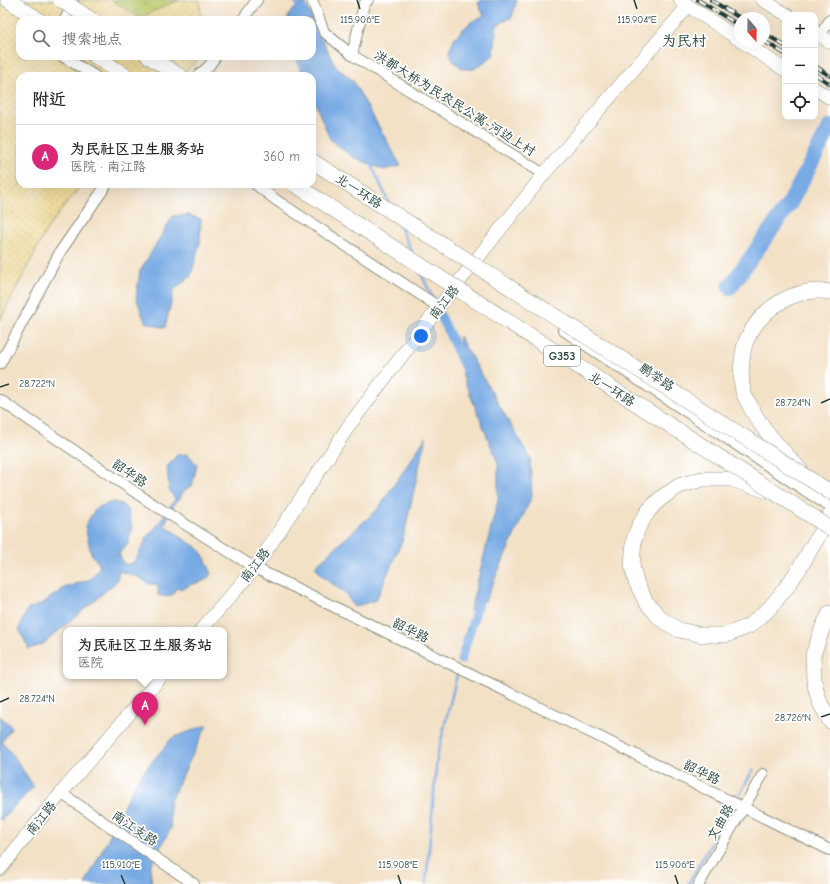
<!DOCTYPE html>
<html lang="zh">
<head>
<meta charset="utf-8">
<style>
  :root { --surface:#fff; --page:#f6f6f6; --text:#202124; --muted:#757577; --line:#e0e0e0; --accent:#db2777 }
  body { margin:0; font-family:"Comic Neue","LXGW WenKai TC",sans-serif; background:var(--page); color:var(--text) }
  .controls { position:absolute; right:12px; top:12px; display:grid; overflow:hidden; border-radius:8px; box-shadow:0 4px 16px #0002 }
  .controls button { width:36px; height:36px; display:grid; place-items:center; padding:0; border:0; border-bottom:1px solid var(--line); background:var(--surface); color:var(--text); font:20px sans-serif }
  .compass { position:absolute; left:734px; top:12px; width:36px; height:36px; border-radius:50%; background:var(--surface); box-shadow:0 4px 16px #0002; rotate:160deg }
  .you { position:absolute; left:421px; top:336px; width:14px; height:14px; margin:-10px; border:3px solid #fff; border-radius:50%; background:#1a73e8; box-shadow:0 0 0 6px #1a73e833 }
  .badge { display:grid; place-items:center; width:26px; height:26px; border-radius:50%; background:var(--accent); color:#fff; font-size:13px; font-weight:700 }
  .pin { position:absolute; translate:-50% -33px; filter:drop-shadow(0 1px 2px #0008) }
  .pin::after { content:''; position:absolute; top:21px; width:14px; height:12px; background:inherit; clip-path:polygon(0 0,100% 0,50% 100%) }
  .popup { position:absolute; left:63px; top:627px; width:164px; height:52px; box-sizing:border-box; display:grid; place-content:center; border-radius:8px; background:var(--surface); filter:drop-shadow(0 1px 3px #0005); font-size:13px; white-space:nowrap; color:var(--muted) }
  .popup b { font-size:15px; color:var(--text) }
  .popup::after { content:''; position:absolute; left:50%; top:100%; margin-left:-8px; border:8px solid transparent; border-top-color:var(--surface) }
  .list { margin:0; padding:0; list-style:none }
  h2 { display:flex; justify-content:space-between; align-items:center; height:52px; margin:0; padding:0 16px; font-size:17px }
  h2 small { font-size:13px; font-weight:400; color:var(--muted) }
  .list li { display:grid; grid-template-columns:26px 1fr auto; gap:12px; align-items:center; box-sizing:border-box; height:64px; padding:0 16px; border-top:1px solid var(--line) }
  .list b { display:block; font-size:15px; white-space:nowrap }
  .list p { margin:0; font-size:13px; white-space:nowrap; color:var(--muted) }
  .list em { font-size:13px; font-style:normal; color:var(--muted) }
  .icon { flex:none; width:22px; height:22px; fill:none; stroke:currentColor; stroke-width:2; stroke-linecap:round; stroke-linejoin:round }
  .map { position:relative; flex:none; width:830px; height:884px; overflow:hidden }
  .search { position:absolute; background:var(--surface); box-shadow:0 4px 16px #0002; left:16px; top:16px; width:300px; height:44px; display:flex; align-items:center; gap:10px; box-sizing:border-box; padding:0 14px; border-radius:12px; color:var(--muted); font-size:15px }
  .panel { position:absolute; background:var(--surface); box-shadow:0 4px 16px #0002; left:16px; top:72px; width:300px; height:116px; border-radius:12px }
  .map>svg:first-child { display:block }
  .wetland { fill:url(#wetland-marsh); stroke:#6e8450 }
  .sand { fill:url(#sand-dots); stroke:#868c69 }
  .water { fill:#78aae4; stroke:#4c748c }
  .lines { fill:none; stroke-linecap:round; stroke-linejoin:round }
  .stream { stroke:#78aae4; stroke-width:2.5 }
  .canal { stroke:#78aae4; stroke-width:9 }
  .river { stroke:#78aae4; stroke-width:16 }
  .minor-casing { stroke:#898f7d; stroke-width:12 }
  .major-casing { stroke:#898f7d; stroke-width:14 }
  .highway-casing { stroke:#898f7d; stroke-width:16 }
  .minor { stroke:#fff; stroke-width:10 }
  .major { stroke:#fff; stroke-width:13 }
  .highway { stroke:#fff; stroke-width:15 }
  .rail-casing { stroke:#1f3d34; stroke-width:4 }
  .rail { stroke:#fff; stroke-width:2.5; stroke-dasharray:8; stroke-linecap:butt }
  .highway-bridge-casing { stroke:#898f7d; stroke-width:16; stroke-linecap:butt }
  .highway-bridge { stroke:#fff; stroke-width:15 }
  .ticks { fill:none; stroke:#1f3d34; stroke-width:1.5 }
  .labels { text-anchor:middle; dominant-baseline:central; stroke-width:3.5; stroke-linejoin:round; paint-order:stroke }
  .shield { fill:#fff; stroke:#627771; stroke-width:1 }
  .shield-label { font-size:12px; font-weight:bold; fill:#1f3d34 }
  .street-label { font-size:13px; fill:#1f3d34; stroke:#fff }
  .quarter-label { font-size:15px; fill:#1f3d34; stroke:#fff }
  .ticks-label { font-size:10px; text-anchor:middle; fill:#1f3d34; stroke:#fff; stroke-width:3.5; stroke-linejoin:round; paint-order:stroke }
</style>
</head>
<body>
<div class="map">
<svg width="830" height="884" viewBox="0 0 830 884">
  <defs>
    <pattern id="wetland-marsh" width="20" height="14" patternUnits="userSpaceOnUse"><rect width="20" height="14" fill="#beca6b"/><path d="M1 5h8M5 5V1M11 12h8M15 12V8" fill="none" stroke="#a3ae5d"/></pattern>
    <pattern id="sand-dots" width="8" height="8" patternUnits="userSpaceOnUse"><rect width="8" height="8" fill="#eeda9e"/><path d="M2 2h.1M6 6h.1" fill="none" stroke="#ccbc89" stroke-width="1.8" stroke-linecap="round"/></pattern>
  </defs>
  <rect width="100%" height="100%" fill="#fff"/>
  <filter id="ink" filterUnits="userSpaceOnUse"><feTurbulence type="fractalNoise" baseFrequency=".025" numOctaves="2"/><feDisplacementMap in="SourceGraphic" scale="8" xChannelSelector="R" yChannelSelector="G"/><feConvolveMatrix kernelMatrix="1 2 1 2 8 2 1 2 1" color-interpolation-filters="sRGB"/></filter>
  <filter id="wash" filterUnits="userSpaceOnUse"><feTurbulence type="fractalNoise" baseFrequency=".012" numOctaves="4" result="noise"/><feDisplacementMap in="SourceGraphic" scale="16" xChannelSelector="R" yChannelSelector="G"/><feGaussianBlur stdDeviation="0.9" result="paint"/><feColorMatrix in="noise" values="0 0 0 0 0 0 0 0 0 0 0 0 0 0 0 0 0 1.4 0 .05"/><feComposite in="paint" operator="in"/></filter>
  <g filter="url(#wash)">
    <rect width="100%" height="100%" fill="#f3e1c6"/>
    <path class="wetland" d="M112,0H179L139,19Z"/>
    <path class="sand" d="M0,0H112L139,18L179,0H200L201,20H20V56H202L180,76H20V184H82L48,227L0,320Z"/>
    <path class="water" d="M304,0L334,64L353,81L401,166L384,170L351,156L330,139L312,96V76H304L295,56H312V20H287L290,13Z
      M481,0H517L512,17L497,25L494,55L474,69H463L453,61L449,52L455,37L471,22L484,16L478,3Z
      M189,215L201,219L200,242L191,276L174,290L165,328L145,322L136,297L140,271L173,216Z
      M459,336L530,458L532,496L485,601L470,611L498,500V463L463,377Z
      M426,437L403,539L376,600L354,607L346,594L322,576L315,566L378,509Z
      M188,454L197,465L192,486L189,487L183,492L180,498L174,505L164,526L171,529L182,538L198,548L205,558L212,574L204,581L189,585C186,589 182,589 177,588C170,598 171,598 158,595V584H148L139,577L119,571L117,581L94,601L42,645L29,649L19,629L27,610L43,603L64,588L91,579L100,566L91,553L85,526L94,511L101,506L113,502L122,504L128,510L132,527L128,544L119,554L123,563L128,565L135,561L149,534L156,527L175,499L169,490L167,467L177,455Z
      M0,716L12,727L2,742L15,758L34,787L0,821Z
      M207,725L169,803L171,828L150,867L152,884H85L108,839L126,801L139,777L172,738Z"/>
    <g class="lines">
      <path class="stream" d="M294,0L298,7
        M370,162L389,203
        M399,224L412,252
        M421,273L433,299
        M739,796L753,770
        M426,884L437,757L457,675
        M688,884L731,809"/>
      <path class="canal" d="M441,316L466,370
        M461,660L481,595"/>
      <path class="river" d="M730,287L790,203L830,127"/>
    </g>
  </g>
  <g filter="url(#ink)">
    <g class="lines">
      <g class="minor-casing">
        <path id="minor" d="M312,0L324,32L352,55L544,174
          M65,20L73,2
          M242,20L257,0
          M820,35L830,20
          M352,55L364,4L368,0
          M62,56L95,76
          M198,76L209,66L216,56
          M255,184L276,200L439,307
          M563,330L830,507
          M0,364L60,252L107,184
          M0,400L148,501L255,568L830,850
          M61,793L194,884
          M699,884L763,774"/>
      </g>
      <g class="major-casing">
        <path id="major" d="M680,0L740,40
          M763,0L787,15
          M815,32L830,42
          M743,42L785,70
          M815,89L830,98
          M201,630L255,568L350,424L439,307L544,174L688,6
          M0,869L61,793L162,676"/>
      </g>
      <g class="highway-casing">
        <path id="highway" d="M8,0L39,20
          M95,56L126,76
          M148,56L180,76
          M802,472C783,451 760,428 748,402C746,399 744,395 743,391C740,377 741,350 748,337C763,307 796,286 830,292
          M768,491L731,479H702L679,486L661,498L649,510L639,526L634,539L632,566L636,582L646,602L661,619L679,630L702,635H726L749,626L769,609L786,588L799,569L830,516
          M830,613L824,624L813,655L814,681L819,701L830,721"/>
      </g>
      <use href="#minor" class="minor"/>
      <use href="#major" class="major"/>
      <use href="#highway" class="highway"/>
      <g class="rail-casing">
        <path id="rail" d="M698,0L740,26
          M711,0L740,18
          M764,33L785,46
          M764,41L785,54
          M815,66L830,76
          M815,74L830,84"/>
      </g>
      <use href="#rail" class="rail"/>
      <g class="highway-bridge-casing">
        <path id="highway-bridge" d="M61,0L92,20
          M312,161L830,492
          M294,184L830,528"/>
      </g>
      <use href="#highway-bridge" class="highway-bridge"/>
    </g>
  </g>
  <path class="ticks" d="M357,0L360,9M634,0L637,9M0,387L9,384M821,403L830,399M0,702L9,698M821,717L830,714M121,875L125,884M398,875L401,884M675,875L678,884"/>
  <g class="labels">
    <rect class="shield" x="544" y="346" width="36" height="20" rx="3"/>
    <g class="shield-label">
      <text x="562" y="356">G353</text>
    </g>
    <g class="street-label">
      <text transform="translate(455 103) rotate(32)">洪都大桥为民农民公寓-河边上村</text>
      <text transform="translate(359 191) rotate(33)">北一环路</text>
      <text transform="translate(444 302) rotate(-52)">南江路</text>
      <text transform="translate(657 377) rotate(34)">鹏举路</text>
      <text transform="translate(612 389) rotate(33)">北一环路</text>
      <text transform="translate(130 473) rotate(34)">韶华路</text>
      <text transform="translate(255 565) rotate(-53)">南江路</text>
      <text transform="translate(411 630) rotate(26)">韶华路</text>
      <text transform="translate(702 772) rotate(26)">韶华路</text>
      <text transform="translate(41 818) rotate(-51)">南江路</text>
      <text transform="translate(720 822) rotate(-60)">文曲路</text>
      <text transform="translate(135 828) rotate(34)">南江支路</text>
    </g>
    <g class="quarter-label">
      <text x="684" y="41">为民村</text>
    </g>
  </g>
  <g class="ticks-label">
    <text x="360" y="23">115.906°E</text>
    <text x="637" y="23">115.904°E</text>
    <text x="37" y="387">28.722°N</text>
    <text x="793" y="406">28.724°N</text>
    <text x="37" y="702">28.724°N</text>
    <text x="793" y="721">28.726°N</text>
    <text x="121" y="868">115.910°E</text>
    <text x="398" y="868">115.908°E</text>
    <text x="675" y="868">115.906°E</text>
  </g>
</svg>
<div class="controls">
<button>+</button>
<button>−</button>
<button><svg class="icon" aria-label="locate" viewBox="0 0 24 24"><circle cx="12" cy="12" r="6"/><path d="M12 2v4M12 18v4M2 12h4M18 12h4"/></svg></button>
</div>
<svg class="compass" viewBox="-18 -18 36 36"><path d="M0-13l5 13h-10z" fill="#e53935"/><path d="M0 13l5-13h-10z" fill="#757577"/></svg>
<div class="you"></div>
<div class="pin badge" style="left:145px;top:725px">A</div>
<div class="popup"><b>为民社区卫生服务站</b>医院</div>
<div class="search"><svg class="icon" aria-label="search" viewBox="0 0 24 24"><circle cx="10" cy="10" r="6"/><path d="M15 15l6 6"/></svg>搜索地点</div>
<section class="panel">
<h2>附近<small></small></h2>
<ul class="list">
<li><span class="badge">A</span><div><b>为民社区卫生服务站</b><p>医院 · 南江路</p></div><em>360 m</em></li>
</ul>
</section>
</div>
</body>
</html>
